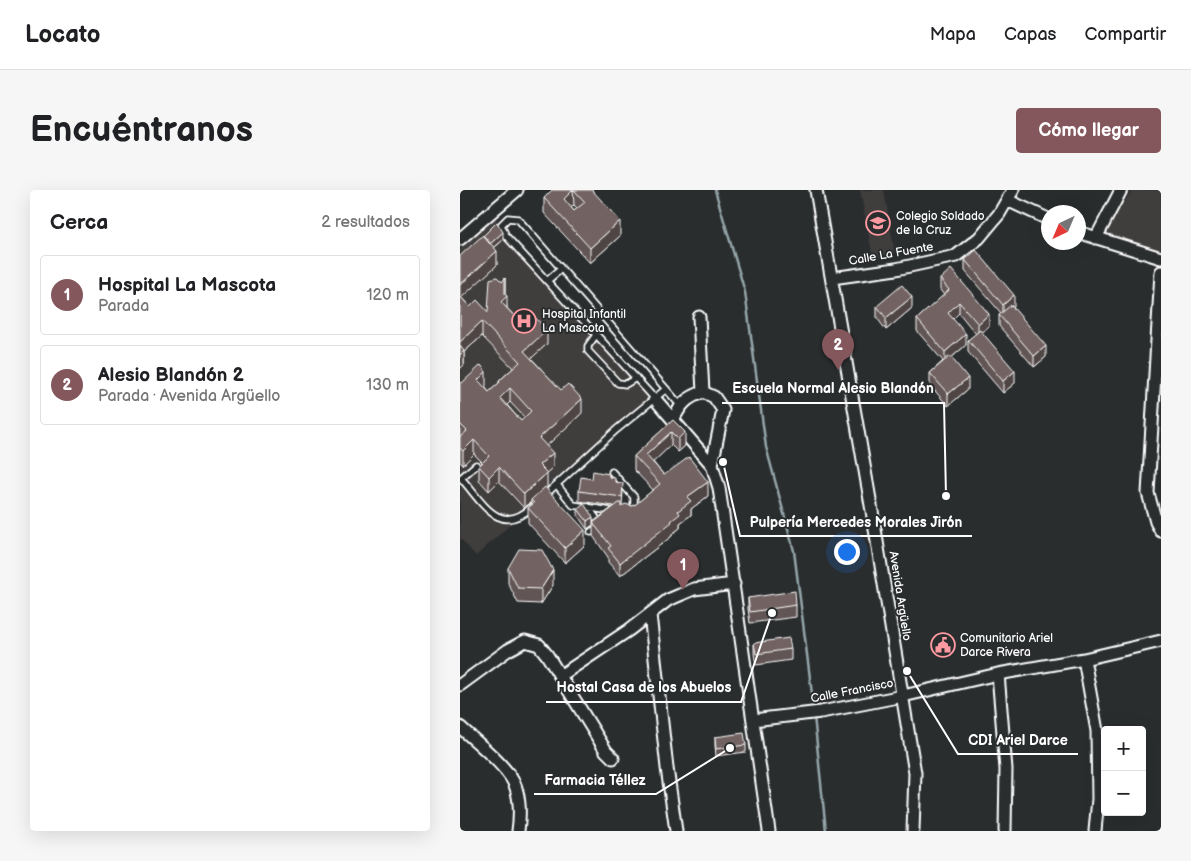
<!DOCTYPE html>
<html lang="es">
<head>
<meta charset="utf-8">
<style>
  :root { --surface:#fff; --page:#f6f6f6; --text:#202124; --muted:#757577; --line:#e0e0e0; --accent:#84575d }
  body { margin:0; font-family:"Balsamiq Sans",sans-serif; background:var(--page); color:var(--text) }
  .controls { position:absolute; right:15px; bottom:15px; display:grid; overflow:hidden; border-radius:5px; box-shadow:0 5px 20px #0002 }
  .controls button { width:45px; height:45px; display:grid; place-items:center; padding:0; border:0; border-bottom:1px solid var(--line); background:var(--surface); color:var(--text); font:25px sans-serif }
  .compass { position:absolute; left:581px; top:15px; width:45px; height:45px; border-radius:50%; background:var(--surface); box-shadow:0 5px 20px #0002; rotate:224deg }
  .you { position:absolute; left:386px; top:361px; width:18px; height:18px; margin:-12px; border:4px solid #fff; border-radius:50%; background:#1a73e8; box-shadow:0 0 0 8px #1a73e833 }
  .badge { display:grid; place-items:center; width:32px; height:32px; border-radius:50%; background:var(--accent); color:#fff; font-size:16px; font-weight:700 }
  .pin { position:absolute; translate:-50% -41px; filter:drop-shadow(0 1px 2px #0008) }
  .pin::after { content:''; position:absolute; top:26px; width:18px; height:15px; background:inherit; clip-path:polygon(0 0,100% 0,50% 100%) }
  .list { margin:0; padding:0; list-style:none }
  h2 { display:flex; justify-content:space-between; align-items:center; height:65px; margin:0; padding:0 20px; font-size:21px }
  h2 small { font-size:16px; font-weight:400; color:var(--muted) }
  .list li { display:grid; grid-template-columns:32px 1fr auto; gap:15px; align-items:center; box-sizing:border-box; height:80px; margin:0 10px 10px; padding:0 10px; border:1px solid var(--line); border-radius:5px }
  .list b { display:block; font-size:19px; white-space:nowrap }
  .list p { margin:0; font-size:16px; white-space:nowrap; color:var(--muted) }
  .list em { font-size:16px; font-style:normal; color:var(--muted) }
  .map { position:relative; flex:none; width:701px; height:641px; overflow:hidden; border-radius:5px }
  header { display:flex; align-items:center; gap:30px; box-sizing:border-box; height:70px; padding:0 25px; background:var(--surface); border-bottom:1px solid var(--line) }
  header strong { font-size:24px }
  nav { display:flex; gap:28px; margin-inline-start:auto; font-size:18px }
  .intro { display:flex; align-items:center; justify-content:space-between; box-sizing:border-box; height:120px; padding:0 30px }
  h1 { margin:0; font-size:35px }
  .button { padding:12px 22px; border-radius:5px; background:var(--accent); color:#fff; font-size:18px; font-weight:700 }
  main { display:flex; gap:30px; padding:0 30px }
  aside { flex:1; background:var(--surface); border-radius:5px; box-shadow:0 5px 20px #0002 }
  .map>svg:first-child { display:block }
  .built { fill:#403d3e }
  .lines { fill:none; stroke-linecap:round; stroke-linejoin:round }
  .stream { stroke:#95a6ab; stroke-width:2.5 }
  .lane-casing { stroke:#fff; stroke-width:9 }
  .street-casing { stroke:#fff; stroke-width:15 }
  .lane { stroke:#2a2d2e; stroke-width:5.5 }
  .street { stroke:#2a2d2e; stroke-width:11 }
  .wall { fill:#625554; stroke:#fff; fill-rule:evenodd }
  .shaded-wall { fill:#504545; stroke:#fff }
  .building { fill:#726362; stroke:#fff; fill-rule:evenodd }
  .labels { text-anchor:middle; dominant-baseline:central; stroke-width:4; stroke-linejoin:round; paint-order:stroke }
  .poi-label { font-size:12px; fill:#fff; stroke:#2a2d2e; text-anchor:start }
  .street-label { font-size:12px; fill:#fff; stroke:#2a2d2e }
  .leader { fill:none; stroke:#fff; stroke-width:2 }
  .callout-dot { fill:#fff; stroke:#2a2d2e; stroke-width:2 }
  .callout-label { font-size:14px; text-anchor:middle; font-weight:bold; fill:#fff; stroke:#2a2d2e; stroke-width:4; stroke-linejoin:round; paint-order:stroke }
</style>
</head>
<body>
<header>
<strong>Locato</strong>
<nav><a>Mapa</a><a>Capas</a><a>Compartir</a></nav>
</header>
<div class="intro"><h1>Encuéntranos</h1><a class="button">Cómo llegar</a></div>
<main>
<aside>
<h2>Cerca<small>2 resultados</small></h2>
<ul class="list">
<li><span class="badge">1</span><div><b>Hospital La Mascota</b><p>Parada</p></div><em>120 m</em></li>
<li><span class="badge">2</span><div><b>Alesio Blandón 2</b><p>Parada · Avenida Argüello</p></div><em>130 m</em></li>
</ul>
</aside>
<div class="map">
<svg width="701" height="641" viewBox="0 0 701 641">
  <rect width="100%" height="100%" fill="#2a2d2e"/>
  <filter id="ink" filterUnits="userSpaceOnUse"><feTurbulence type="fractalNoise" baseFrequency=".02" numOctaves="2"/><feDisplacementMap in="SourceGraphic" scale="10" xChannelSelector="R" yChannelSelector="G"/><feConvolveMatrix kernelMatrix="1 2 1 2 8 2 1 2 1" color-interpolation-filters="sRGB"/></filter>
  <g filter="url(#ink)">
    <path class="built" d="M400,0H424L435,65L413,68Z
      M673,0H701V68L636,48Z
      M34,27L193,203L16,366L0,348V59Z"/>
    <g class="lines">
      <path class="stream" d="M255,0L285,102L306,257L334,361L354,520
        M354,526L366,641"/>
      <g class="lane-casing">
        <path id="lane" d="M87,91L101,79
          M136,145L128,156V161L158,193L166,194L176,188
          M195,209L46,46L41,35L48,28L58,29L220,215
          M16,275L1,288C23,313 39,347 72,317
          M152,282L174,307V322
          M97,295L113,315L157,322
          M85,305L156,240L206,199
          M128,317L141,335L131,342"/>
      </g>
      <g class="street-casing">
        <path id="street" d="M356,0L412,321L455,583L453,641
          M547,10L588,29
          M618,42L701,68
          M636,48L661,0
          M0,49L57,0
          M701,82L688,303L696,332L701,341
          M372,88L436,79L496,66L519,48L539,24L553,0
          M239,127L243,202
          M195,209L252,275L259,298L309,641
          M213,230C221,214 226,208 243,202L254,207L263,220L252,275
          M190,424L207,578L216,641
          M624,469L637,541L638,609L635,641
          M538,484L546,579L545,641
          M100,486L169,440L208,410L234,399L274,394
          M0,495L48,460L65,451L79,455L87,465L146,561L153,568
          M293,530L361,522L443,506L538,484L624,469L701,451
          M0,537C15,551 51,579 56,598C60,611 60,627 58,641"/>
      </g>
      <use href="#lane" class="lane"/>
      <use href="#street" class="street"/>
    </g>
    <path class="wall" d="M92,0H132L160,46L130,73L84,23V8ZM114,15L117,18L114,21L111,17Z
      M43,50L34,58L37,75L1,107L10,117L28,122L45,104L47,118L58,130L87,154L71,168L122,223L86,256L93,277L86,283L87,298H86L125,355L105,373L68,333V318L71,316V312L64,318L39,291L29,301L19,290V276L22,272L14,264L3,275L0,272V191L2,193L26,196L25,197L29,202L39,193V191L53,178L22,146L4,162V175L0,179V66ZM50,212L65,228L61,231L47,215Z
      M505,70L554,117L553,118L586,167L574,177L539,136V125L541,123L505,81Z
      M480,89L529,136L522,142L555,193L543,203L508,162V150L516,144L499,123L493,129L506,155L491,168L508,199L488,216L470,195V183L483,171L457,141V129L484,105L480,100Z
      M417,116L452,118L426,140L417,128Z
      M213,230L225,256L218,262L211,255L193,272L204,285L248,306L231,319V325L220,333V338L212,344V346L160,386L148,372V367L133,346V335L127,339L118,326V319L133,332L154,316L119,311V301L132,289L149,287L155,292L163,303L162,316H172L176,314L193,300L174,280V266Z
      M48,378L93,395L81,414L58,413L48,393Z
      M288,408L336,415V427L290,433L288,419Z
      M294,453L331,459V470L296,475L294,464Z
      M255,547L286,555V562L256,566L255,555Z"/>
    <path class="shaded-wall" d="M113,0L114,15L104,24V9Z
      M160,31V46L130,73V58Z
      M43,42V50L30,61V54Z
      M37,61V75L0,109V95Z
      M45,88V108L47,106V120L41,112Z
      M554,105V117L543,126V115Z
      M452,107V118L426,140V128Z
      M499,112V123L488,134V123Z
      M529,124V136L518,145V134Z
      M22,131V146L4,162V175L0,179V152Z
      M87,140V154L64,175V161Z
      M506,144V155L485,173V162Z
      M586,156V167L574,177V166Z
      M555,181V193L543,203V191Z
      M26,182V196L18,204V190Z
      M508,188V199L488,216V204Z
      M50,198V212L40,222V208Z
      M122,209V223L79,263V248Z
      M211,242V255L186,279V265Z
      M225,242V256L218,262V249Z
      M14,250V264L3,275V261Z
      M93,263V277L79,290V275Z
      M39,277V291L29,301V287Z
      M87,283V298L72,311L71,310V312L64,318V304Z
      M248,292V306L231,319V325L220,333V338L212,344V346L160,386V373L211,331L227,307Z
      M133,327V335L127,339V331Z
      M125,340V355L105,373V358Z
      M93,380V395L81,414V399Z"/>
    <path class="building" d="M92,0H113L104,9L114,21L125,12L114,0H132L160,31L130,58L84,8Z
      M37,32L43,42L30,54L23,46Z
      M23,45L37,61L0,95V66Z
      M516,60L554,105L543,115L505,70Z
      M491,79L529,124L518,134L499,112L488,123L506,144L485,162L457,129L489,100L480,89Z
      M37,87L42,92L45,88V104L47,106L41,112L58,130L69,121L87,140L64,161L101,200L108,194L122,209L79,248L93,263L79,275L87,283L64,304L39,277L29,287L19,276L29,266L14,250L3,261L0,258V247L7,241L0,234V191L2,193L21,175L26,182L18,190L29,202L40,192L39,191L60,172L22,131L0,152V106L10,117L17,110L28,122L30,89ZM50,198L71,221L61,231L40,208Z
      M442,95L452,107L426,128L417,116Z
      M551,115L586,156L574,166L539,125Z
      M520,140L555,181L543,191L508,150Z
      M0,156L4,161L0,165Z
      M490,166L508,188L488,204L470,183Z
      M213,230L225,242L218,249L211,242L186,265L204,285L229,267L248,292L227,307L231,311L218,321L220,324L211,331L212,332L160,373L148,358L151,356L133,333L159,313H161V317L165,314L172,316L176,314L200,294L174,266Z
      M133,281L149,284V287L155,288V292L163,293L162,307L119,301L121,287L132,289Z
      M85,297L125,340L105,358L68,318L74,313L71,310Z
      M124,314L133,327L127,331L118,319Z
      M59,359L82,360L93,380L81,399L58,398L48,378Z
      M335,401L336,415L290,422L288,408Z
      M329,448L331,459L296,464L294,453Z
      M284,543L286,555L256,559L255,547Z"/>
  </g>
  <defs>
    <g id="school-ring" transform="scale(1.25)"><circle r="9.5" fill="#2a2d2e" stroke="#ff9aa2" stroke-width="1.5"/><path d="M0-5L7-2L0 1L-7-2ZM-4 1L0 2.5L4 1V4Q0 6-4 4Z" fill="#ff9aa2"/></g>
    <g id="hospital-ring" transform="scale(1.25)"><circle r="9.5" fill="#2a2d2e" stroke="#ff9aa2" stroke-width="1.5"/><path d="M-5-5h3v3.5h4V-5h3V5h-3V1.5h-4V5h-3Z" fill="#ff9aa2"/></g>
    <g id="civic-ring" transform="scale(1.25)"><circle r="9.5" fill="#2a2d2e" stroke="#ff9aa2" stroke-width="1.5"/><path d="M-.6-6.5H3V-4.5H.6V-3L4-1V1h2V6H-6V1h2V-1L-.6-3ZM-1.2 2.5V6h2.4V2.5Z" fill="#ff9aa2"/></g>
  </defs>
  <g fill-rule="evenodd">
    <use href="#school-ring" x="418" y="33"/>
    <use href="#hospital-ring" x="64" y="131"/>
    <use href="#civic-ring" x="483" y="455"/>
  </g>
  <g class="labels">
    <g class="poi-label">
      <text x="436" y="26">Colegio Soldado<tspan x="436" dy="14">de la Cruz</tspan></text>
      <text x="82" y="124">Hospital Infantil<tspan x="82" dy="14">La Mascota</tspan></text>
      <text x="500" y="448">Comunitario Ariel<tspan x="500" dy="14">Darce Rivera</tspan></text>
    </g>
    <g class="street-label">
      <text transform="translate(431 64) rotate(-10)">Calle La Fuente</text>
      <text transform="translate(440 406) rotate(81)">Avenida Argüello</text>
      <text transform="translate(392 501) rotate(-11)">Calle Francisco</text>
    </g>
  </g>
  <path class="leader" d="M486 306L484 213H262M263 272L280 346H512M312 423L281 512H86M447 481L498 564H618M270 558L196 604H74"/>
  <g class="callout-dot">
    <circle cx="486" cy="306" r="5"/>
    <circle cx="263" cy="272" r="5"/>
    <circle cx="312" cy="423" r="5"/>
    <circle cx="447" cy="481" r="5"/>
    <circle cx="270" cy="558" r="5"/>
  </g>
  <g class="callout-label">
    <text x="373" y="203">Escuela Normal Alesio Blandón</text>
    <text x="396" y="337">Pulpería Mercedes Morales Jirón</text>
    <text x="184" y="502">Hostal Casa de los Abuelos</text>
    <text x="558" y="555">CDI Ariel Darce</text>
    <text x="135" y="595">Farmacia Téllez</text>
  </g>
</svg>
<div class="controls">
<button>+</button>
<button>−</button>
</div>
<svg class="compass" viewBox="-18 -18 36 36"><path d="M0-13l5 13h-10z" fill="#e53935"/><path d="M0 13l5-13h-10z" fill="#757577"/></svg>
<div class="you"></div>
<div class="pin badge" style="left:223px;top:400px">1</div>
<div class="pin badge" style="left:378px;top:180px">2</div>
</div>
</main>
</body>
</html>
